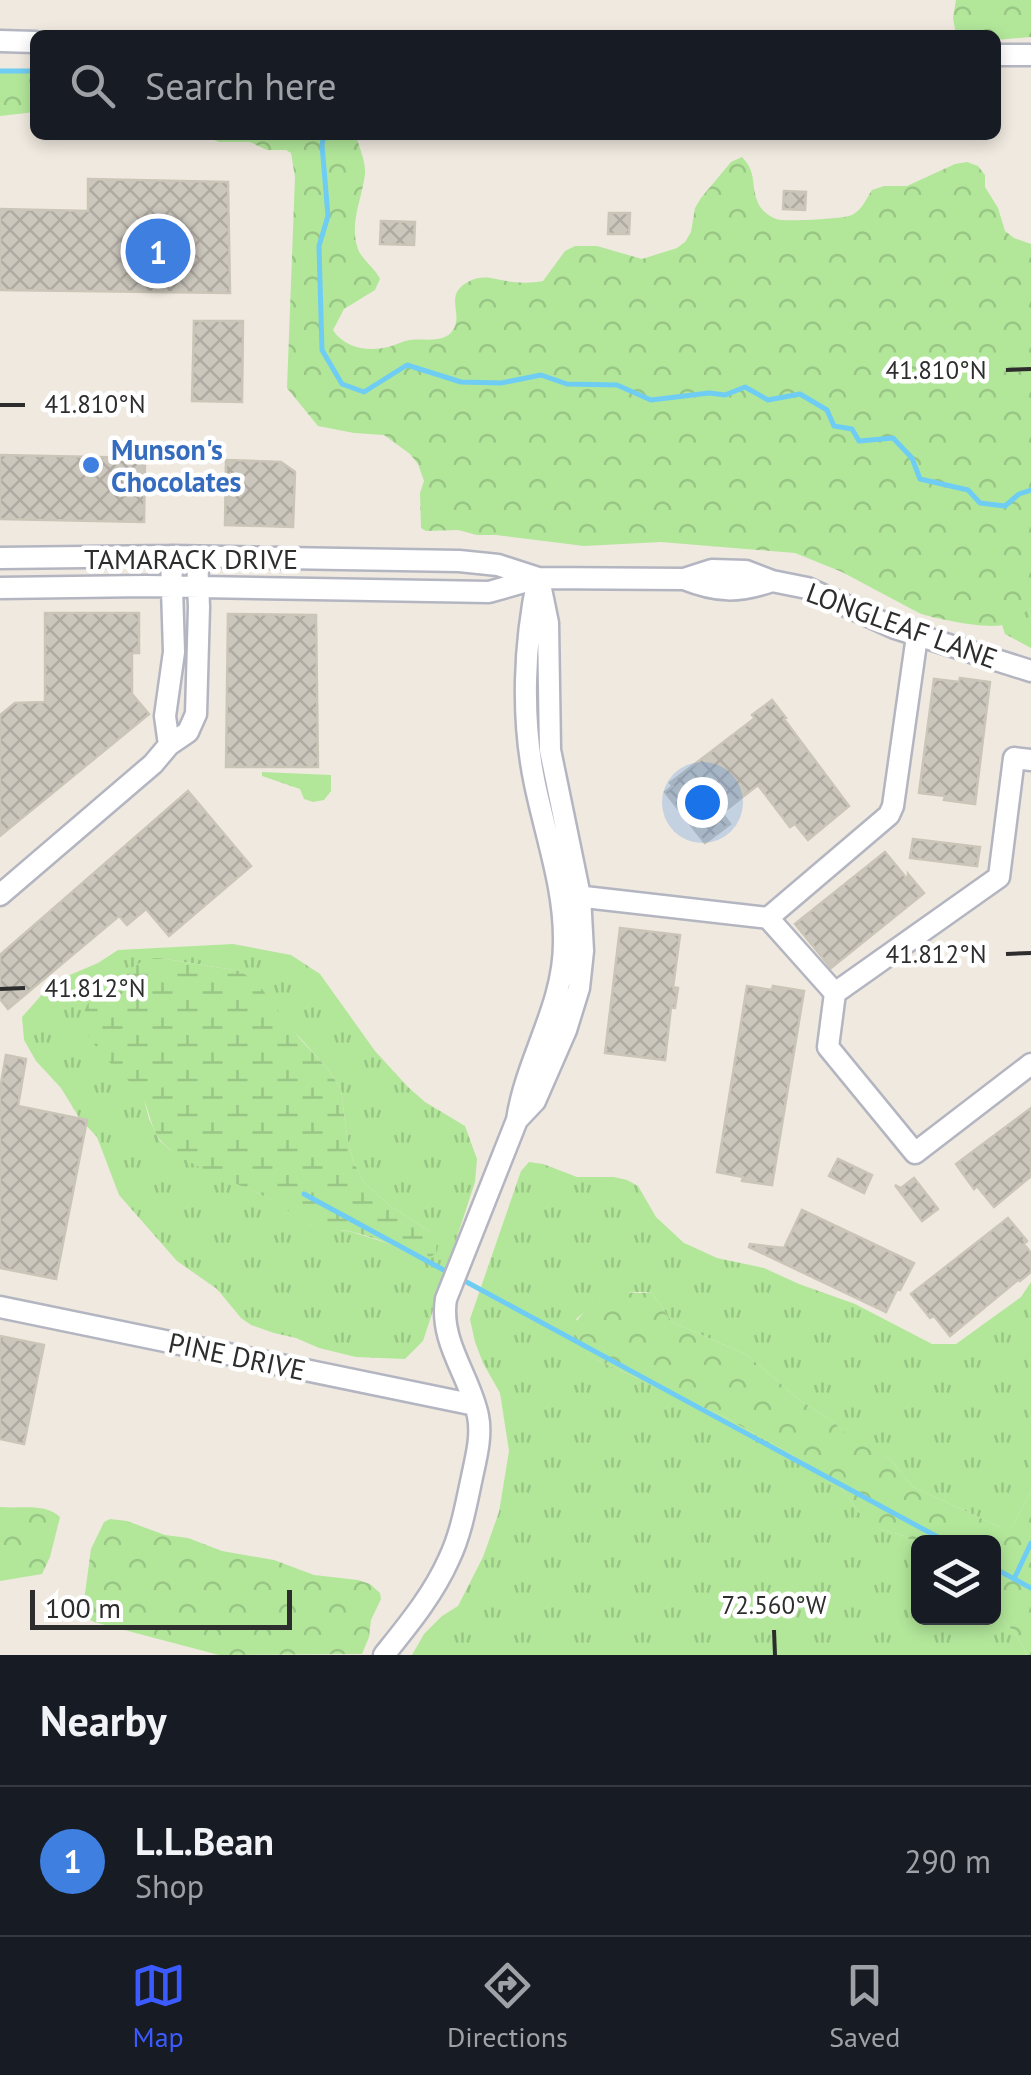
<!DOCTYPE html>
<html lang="en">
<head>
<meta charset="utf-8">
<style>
  :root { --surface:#171b24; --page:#20242c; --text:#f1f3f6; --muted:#9ea1a6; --line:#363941; --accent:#3c5bff }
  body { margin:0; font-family:"PT Sans",sans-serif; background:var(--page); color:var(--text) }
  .controls { position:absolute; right:30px; bottom:30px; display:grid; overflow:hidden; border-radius:15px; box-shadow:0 5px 15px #0003 }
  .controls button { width:90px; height:90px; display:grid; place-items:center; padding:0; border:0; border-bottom:2px solid var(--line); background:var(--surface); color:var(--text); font:50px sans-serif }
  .scale { position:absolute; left:30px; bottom:25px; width:262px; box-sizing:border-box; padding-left:10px; border:5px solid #2d2d2d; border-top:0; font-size:28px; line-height:35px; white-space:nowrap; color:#2d2d2d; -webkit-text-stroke:8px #fff; paint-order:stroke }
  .you { position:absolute; left:702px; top:802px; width:35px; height:35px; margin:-25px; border:8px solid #fff; border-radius:50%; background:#1a73e8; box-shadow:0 0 0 15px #1a73e833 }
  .badge { display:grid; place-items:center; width:65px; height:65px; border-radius:50%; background:var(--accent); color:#fff; font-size:32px; font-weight:700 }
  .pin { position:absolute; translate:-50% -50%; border:5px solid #fff; box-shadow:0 2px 10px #0006 }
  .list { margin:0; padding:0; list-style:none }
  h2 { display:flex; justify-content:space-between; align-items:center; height:130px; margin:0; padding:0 40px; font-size:42px }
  h2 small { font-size:32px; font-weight:400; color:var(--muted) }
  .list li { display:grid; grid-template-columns:65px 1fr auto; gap:30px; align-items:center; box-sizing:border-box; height:150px; padding:0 40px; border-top:2px solid var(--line) }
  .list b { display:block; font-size:38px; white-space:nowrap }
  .list p { margin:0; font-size:32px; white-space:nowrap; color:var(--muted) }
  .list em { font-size:32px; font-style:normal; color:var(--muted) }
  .icon { flex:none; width:55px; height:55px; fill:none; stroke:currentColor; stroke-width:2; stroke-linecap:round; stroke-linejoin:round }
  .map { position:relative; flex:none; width:1031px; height:1655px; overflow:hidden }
  .search { position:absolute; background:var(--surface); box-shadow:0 5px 15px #0003; left:30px; right:30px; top:30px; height:110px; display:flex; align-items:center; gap:25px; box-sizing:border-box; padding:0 35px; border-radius:15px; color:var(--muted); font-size:38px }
  .sheet { height:280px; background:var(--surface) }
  nav { display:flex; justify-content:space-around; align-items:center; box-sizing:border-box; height:140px; border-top:2px solid var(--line); background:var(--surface); font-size:28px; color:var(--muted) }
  nav a { display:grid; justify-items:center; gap:5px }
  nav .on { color:var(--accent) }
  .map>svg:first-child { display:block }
  .grass { fill:url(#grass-tufts); fill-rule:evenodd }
  .forest { fill:url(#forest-crowns) }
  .wetland { fill:url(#wetland-marsh) }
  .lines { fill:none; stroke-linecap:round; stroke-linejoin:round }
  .stream { stroke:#6fcdf4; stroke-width:5 }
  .building { fill:url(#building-cross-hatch); stroke:#cbc5b8; stroke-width:2.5 }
  .minor-casing { stroke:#b3b5c1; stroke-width:25 }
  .minor { stroke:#fff; stroke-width:20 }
  .ticks { fill:none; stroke:#2d2d2d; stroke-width:4 }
  .shop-dot { fill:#3f7fe0; stroke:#fff; stroke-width:4 }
  .labels { text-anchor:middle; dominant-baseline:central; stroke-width:9; stroke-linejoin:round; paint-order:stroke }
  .shop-label { font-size:28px; font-weight:bold; fill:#366cbe; stroke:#fff; text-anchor:start }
  .street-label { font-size:28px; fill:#2d2d2d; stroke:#fff }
  .ticks-label { font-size:25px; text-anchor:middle; fill:#2d2d2d; stroke:#fff; stroke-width:9; stroke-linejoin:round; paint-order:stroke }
</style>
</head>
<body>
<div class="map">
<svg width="1031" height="1655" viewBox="0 0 1031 1655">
  <defs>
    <pattern id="grass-tufts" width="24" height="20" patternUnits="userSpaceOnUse" patternTransform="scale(2.5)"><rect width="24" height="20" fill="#b2e79a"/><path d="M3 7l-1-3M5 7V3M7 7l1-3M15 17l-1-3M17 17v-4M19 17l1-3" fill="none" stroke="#99c685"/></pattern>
    <pattern id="forest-crowns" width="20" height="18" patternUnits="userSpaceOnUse" patternTransform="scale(2.5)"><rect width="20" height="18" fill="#b2e79a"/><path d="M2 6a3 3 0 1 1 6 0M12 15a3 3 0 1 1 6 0" fill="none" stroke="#99c685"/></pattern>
    <pattern id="wetland-marsh" width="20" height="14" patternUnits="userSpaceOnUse" patternTransform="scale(2.5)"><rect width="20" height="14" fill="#b2e79a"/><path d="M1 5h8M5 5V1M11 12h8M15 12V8" fill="none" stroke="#99c685"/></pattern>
    <pattern id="building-cross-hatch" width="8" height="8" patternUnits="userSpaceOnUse" patternTransform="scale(2.5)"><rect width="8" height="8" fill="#cbc7bd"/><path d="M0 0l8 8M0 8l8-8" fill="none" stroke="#afaba3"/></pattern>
  </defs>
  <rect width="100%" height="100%" fill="#efe9df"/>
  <path class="grass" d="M1031,608V648L1005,634L1002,625Z
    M262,772L331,775V791L324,800L313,802L304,799L300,789L262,776Z
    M233,944L291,955L320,974L375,1051L408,1087L425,1102L465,1126L477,1159L475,1182L423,1341L405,1359L356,1357L319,1348L296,1338L274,1333L251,1325L241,1318L217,1289L177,1261L119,1195L97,1137L80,1119L61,1088L36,1061L24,1040L22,1017L46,990L65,977L98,963L118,950ZM160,958L240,971L327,1068L341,1089L347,1137L353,1160L363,1181L390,1206L431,1232L427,1260L415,1257L393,1245L352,1232L310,1225L275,1201L203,1168L169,1149L160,1141L149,1119L143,1095L98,1048Z
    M529,1162L543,1164L577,1177H614L627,1180L638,1186L656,1217L684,1243L693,1247L717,1258L764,1268L799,1284L855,1304L932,1344H956L1021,1297L1031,1282V1491L1012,1527H1000L913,1487L890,1459L857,1444L831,1420L801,1401L747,1355L672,1322L652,1293C624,1288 597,1301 576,1319L597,1360L725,1417L806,1463L839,1485L861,1515L882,1530L905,1536L918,1545V1618H994V1611C1008,1624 1020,1637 1027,1655H412L424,1634L442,1616L458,1606L483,1557L499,1512L509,1451L500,1393L483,1363L475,1342L470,1319L521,1171Z"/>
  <path class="forest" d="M956,0H1031V37L996,40V35H956L953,18Z
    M26,70L35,71V112L0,116V71Z
    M202,135H356C359,148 366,161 365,174C362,199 350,221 357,246C360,259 374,266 380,279L375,290L344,309L333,330C344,348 368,352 388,347C396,345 402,341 410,340C425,338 444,344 453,330C464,314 443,295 468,282C484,273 495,280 513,282C523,283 533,283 543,281L565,251L575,246H597L642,259L677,248L685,242L691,232L695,208L701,198L731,162L742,157C759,174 749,190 761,208C766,214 773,219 781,220C792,221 844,219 852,215C862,210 866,199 872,190L884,186H907L955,164L967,162L978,166L985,175V187L998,208L1005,231L1014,238L1031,244V608C1023,613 1013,623 1002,625C986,629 935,619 919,613L842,572L795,553L661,542L584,546L496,535H477L458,530L426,531L421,528L420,493L424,481L418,464L410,454L384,435L354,433L318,426L287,388L295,177L291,153L286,150H267L250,142H219Z
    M608,1287L630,1293H652L672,1322L747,1355L801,1401L831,1420L857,1443L890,1459L913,1487L1000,1527H1012L1031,1491V1655H1027C1020,1637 1008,1624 994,1611V1542H918V1545L905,1536L882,1530L870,1524L861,1515L839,1485L806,1463L725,1417L597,1360L572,1331C578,1313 592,1310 598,1292Z
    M0,1507C20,1509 45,1503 60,1517L50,1557L42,1574L0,1581Z
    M110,1519L127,1521L165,1535L188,1538L222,1551L274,1560L314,1575L358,1580L370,1584L380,1593L381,1599L371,1620L369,1637L362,1654L219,1655L94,1622L89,1619L83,1608L91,1549L104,1522Z"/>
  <path class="wetland" d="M148,958H160L240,971L258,984L301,1040L327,1068L341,1089L347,1137L353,1160L363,1181L390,1206L431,1232L439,1241L437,1252L427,1260C414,1257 404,1250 392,1245C378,1239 362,1234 348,1231C336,1229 322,1230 310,1225C297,1219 285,1207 272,1200C244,1185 183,1165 163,1143C148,1127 150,1103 137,1089C121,1073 90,1047 84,1025C76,996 128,970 148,958Z"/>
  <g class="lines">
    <path class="stream" d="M0,71H35
      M324,135L322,145L328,216L319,246L322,350L342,384L364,392L407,365L461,382L501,383L541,375L567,384L617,385L651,400L709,393L725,395L745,387L768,400L800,394L827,410L834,426L852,429L859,441L893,438L912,458L920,479L968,490L980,503L1005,506L1019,494L1031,490
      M304,1194L451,1274
      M461,1279L947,1542
      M994,1568L1031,1588
      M1014,1579L1031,1543"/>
  </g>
  <path class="building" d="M88,179L228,182L230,293L0,290V209L88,211Z
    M784,191L806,192L805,210L783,209Z
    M609,213H630L629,234H608Z
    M381,221L415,222L414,245L380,244Z
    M194,321H243L242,402L192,401Z
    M0,455L145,458L144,522L0,519Z
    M226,460L281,462L295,472L293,527L225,525Z
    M45,613H139V653H132V694L149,714L0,836V715L15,703L45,702Z
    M228,614L316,615L318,767H226Z
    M960,678L990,682L975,804L944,800L945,796L919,793L934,679L959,682Z
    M772,700L786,718L784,719L849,806L808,840L795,824L790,827L758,785L722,813L730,824L705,843L665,792L673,786L670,783L755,718L752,715Z
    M188,791L251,866L169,936L146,909L127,925L119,916L8,1009L0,999V955Z
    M913,839L980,847L977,866L910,858Z
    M885,852L908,880V874L924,893L831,968L795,924Z
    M620,928L680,935L673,987L678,988L675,1008L671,1007L665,1060L605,1053Z
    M747,986L772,990L773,986L804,991L772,1185L742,1181L743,1177L717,1172Z
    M6,1055L26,1059L18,1106L87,1120L56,1279L0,1268V1089Z
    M1031,1108V1176L994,1207L977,1186L974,1189L956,1164Z
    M838,1159L872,1175L864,1193L829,1176Z
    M914,1178L938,1209L922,1221L895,1185L901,1188Z
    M802,1210L914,1263L900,1290L897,1289L886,1312L749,1247L750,1244L784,1248Z
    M1008,1218L1027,1241L1024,1244L1031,1253V1272L1020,1281L1018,1280L950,1336L934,1316L930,1318L911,1294Z
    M0,1336L44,1345L24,1444L0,1439Z"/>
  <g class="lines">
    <g class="minor-casing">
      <path id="minor" d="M0,41L35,42
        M996,55H1031
        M0,558L171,556L459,561L498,565L538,578
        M684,579C717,592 738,593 772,581
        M0,588L146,586L489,592L538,578L684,579L712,570L746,571L772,581L807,588L895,628L1031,671
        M169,745L165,716L174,652L171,556
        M1031,760L1014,758L999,877L835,993L828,1047L915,1153L1031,1064
        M0,895L153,764L169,745L188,732L196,714L199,607L197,557
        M567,895L768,918L889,815L893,806L917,636
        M768,918L835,993
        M517,1120L535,1101L566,1030L579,988L583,951L580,896L550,750L548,623L540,584
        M0,1307L475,1405
        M384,1655C408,1625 433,1595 449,1559C461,1534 466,1505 472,1477C476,1458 482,1436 478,1416C470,1376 439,1342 446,1299L517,1120C526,1059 564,1006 564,943C565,889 546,837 535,784C521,717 524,644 538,578"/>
    </g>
    <use href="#minor" class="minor"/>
  </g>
  <path class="ticks" d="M1006,370L1031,369M0,405H25M1006,954L1031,953M0,989L25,988M774,1630L775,1655"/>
  <circle class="shop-dot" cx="91" cy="465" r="10"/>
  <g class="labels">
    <g class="shop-label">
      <text x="111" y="449">Munson's<tspan x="111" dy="32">Chocolates</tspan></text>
    </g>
    <g class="street-label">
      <text x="191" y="558">TAMARACK DRIVE</text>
      <text transform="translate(902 625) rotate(20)">LONGLEAF LANE</text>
      <text transform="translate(237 1356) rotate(12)">PINE DRIVE</text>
    </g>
  </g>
  <g class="ticks-label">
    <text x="936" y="379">41.810°N</text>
    <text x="95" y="413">41.810°N</text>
    <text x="936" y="963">41.812°N</text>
    <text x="95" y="997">41.812°N</text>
    <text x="774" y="1614">72.560°W</text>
  </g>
</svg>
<div class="controls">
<button><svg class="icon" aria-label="layers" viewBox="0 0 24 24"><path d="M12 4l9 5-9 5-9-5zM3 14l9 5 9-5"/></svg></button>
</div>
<div class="scale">100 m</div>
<div class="you"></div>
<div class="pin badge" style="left:158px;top:251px;background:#3f7fe0">1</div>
<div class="search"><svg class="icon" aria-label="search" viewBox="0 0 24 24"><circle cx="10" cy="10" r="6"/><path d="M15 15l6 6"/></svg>Search here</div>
</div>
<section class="sheet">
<h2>Nearby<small></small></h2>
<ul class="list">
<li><span class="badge" style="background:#3f7fe0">1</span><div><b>L.L.Bean</b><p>Shop</p></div><em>290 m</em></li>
</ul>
</section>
<nav>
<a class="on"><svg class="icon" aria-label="map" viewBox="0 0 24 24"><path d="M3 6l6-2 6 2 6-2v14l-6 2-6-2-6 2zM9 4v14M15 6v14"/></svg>Map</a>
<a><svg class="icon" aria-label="directions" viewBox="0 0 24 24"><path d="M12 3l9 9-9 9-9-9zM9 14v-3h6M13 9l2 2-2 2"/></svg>Directions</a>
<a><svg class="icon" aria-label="saved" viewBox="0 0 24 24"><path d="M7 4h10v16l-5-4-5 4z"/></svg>Saved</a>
</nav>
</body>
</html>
